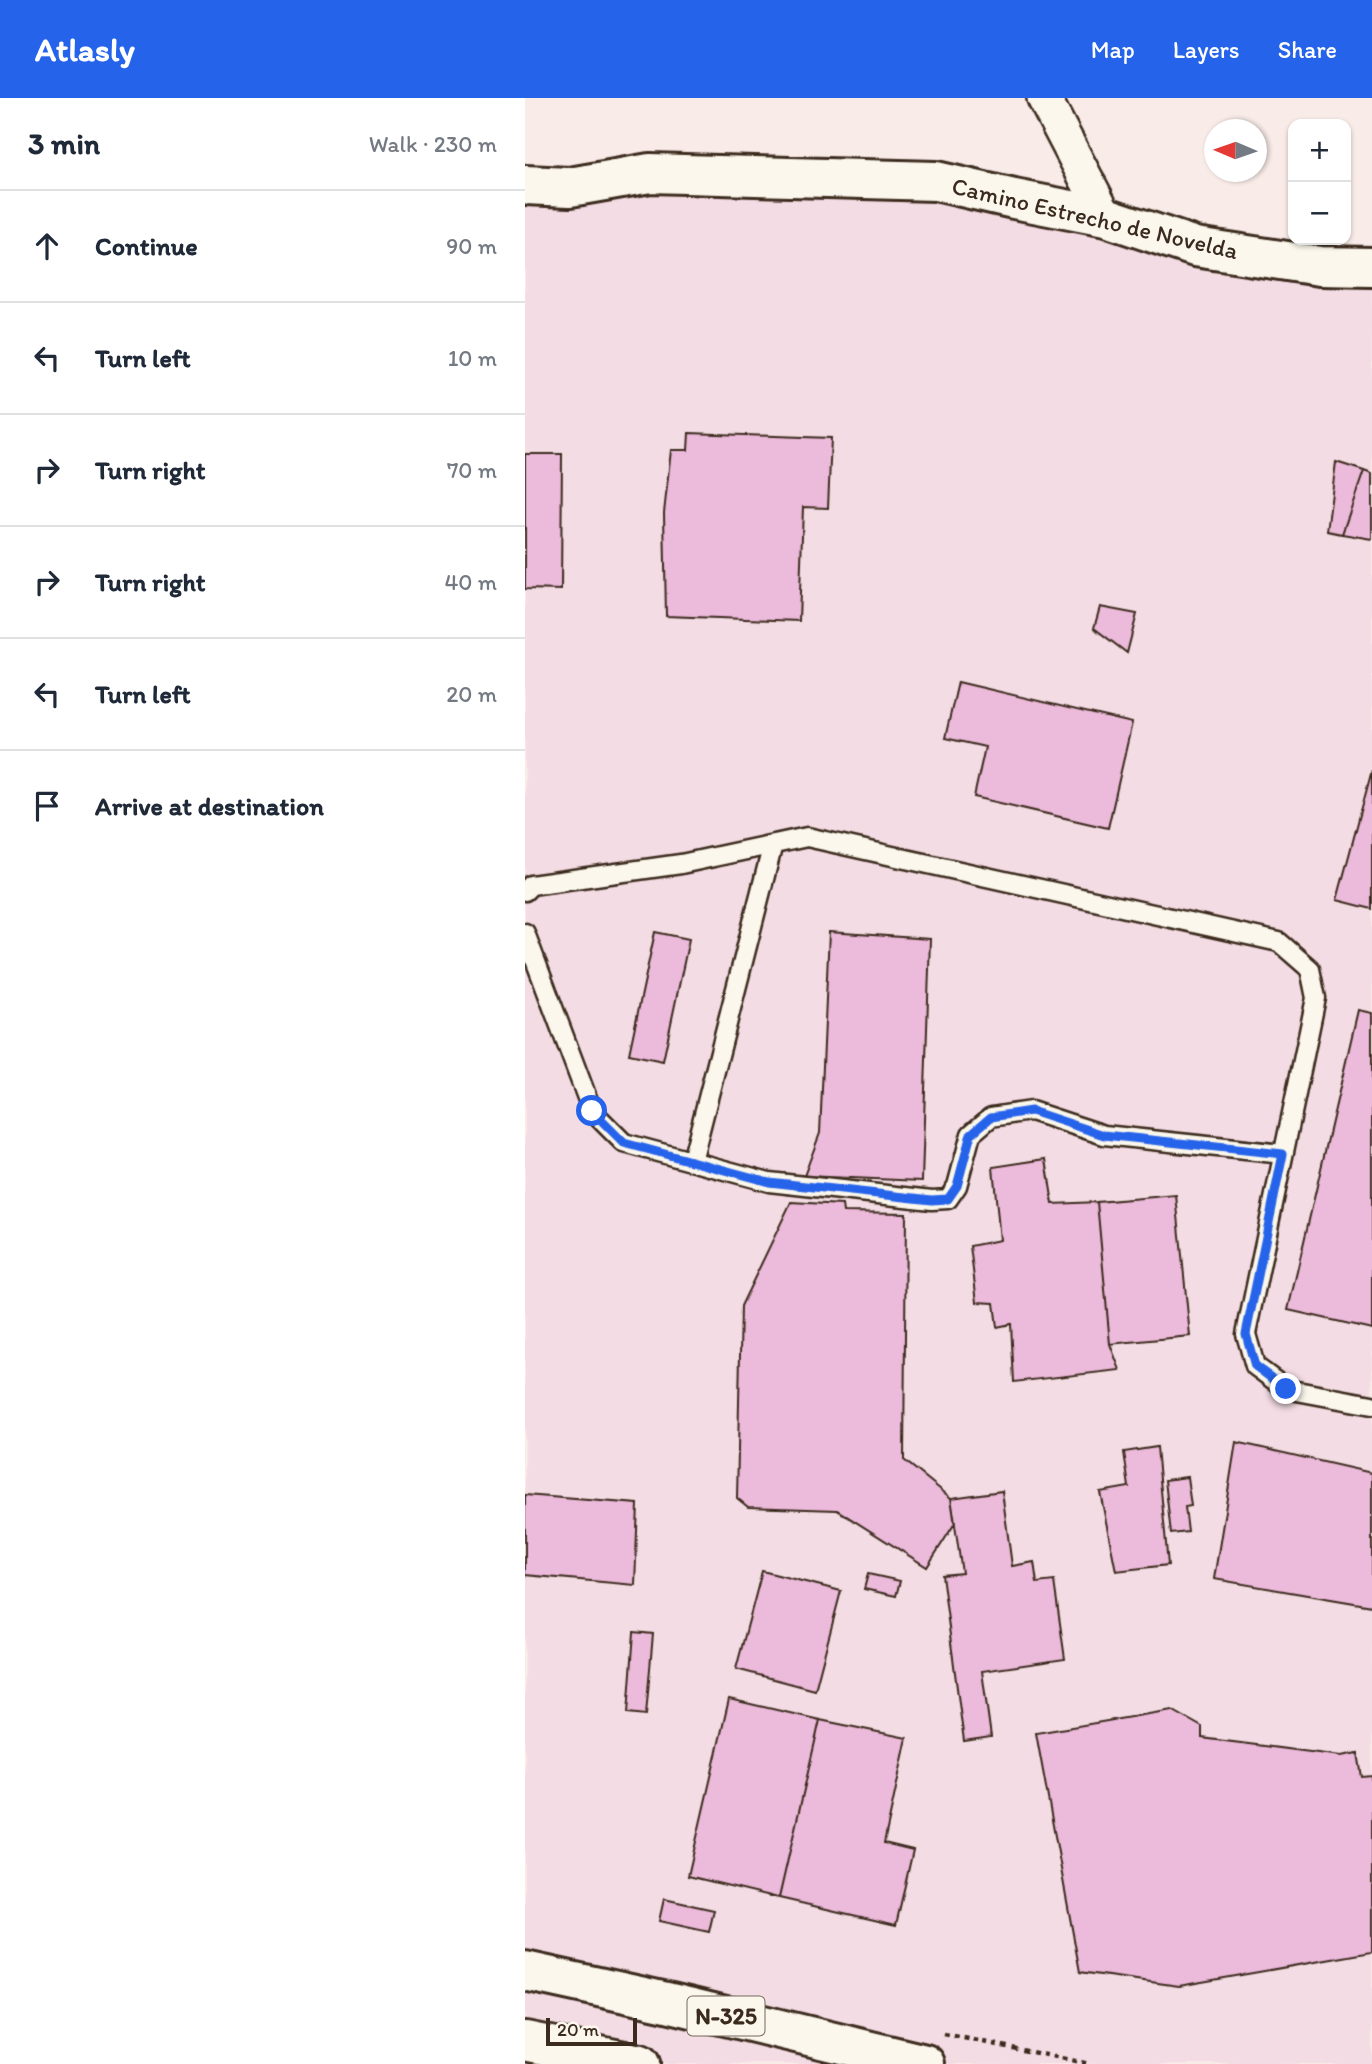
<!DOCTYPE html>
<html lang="en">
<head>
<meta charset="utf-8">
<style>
  :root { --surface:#fff; --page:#f6f6f7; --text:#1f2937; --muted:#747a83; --line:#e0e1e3; --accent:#2563eb }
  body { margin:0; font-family:Itim,sans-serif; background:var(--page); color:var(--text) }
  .controls { position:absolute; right:21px; top:21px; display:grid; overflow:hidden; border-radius:14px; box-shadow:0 2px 5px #0004 }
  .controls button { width:63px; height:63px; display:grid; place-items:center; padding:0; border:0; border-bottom:2px solid var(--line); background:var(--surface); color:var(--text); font:35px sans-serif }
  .compass { position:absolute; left:679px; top:21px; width:63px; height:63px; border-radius:50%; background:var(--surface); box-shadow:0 2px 5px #0004; rotate:272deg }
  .scale { position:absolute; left:21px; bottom:18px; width:91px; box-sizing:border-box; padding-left:7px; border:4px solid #3b2a1e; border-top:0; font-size:19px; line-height:24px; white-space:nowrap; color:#3b2a1e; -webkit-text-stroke:5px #fbf7ec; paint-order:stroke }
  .stop { position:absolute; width:21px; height:21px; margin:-16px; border:5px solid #2563eb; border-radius:50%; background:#fff }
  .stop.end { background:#2563eb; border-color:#fff; box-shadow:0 2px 7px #0008 }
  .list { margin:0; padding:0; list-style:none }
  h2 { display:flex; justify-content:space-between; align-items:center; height:91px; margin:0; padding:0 28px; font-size:30px }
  h2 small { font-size:23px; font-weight:400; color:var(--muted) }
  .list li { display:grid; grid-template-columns:46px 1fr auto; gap:21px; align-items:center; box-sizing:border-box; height:112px; padding:0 28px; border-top:2px solid var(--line) }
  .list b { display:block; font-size:26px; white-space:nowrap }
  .list em { font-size:23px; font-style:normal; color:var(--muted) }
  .icon { flex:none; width:38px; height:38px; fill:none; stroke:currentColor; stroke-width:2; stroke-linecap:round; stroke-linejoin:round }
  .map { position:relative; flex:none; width:847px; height:1966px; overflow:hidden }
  header { display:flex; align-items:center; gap:42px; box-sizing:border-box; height:98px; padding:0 35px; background:var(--accent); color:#fff }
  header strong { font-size:33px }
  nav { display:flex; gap:38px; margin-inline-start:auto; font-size:24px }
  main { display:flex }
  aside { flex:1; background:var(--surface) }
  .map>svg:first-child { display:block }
  .built { fill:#f4dce4 }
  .building { fill:#ecbada; stroke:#3b2a1e; stroke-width:2 }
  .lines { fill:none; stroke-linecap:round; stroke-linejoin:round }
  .service-casing { stroke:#3b2a1e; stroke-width:23 }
  .minor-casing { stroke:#3b2a1e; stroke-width:38 }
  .tertiary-casing { stroke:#3b2a1e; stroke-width:44 }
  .trunk-casing { stroke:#3b2a1e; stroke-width:44 }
  .path { stroke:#3b2a1e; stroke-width:4.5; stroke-dasharray:5 5; stroke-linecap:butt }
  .service { stroke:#fbf7ec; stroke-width:18 }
  .minor { stroke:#fbf7ec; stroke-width:33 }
  .tertiary { stroke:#fbf7ec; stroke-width:38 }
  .trunk { stroke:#fbf7ec; stroke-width:38 }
  .route { stroke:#2563eb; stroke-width:9 }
  .labels { text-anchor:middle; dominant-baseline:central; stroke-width:5; stroke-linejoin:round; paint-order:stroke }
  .shield { fill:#fbf7ec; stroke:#75685c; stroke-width:2 }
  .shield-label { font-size:23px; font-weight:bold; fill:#3b2a1e }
  .street-label { font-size:24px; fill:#3b2a1e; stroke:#fbf7ec }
</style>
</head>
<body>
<header>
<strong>Atlasly</strong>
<nav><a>Map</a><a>Layers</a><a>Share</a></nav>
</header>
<main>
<aside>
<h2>3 min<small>Walk · 230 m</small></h2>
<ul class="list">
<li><svg class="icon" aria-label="ahead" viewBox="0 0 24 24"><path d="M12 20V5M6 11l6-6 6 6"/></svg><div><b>Continue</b></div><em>90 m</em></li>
<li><svg class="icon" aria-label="left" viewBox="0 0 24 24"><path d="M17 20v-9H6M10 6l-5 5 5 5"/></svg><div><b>Turn left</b></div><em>10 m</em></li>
<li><svg class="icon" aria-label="right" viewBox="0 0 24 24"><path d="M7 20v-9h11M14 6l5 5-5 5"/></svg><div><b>Turn right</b></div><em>70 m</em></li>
<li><svg class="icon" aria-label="right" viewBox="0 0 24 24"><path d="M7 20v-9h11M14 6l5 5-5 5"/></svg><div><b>Turn right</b></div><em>40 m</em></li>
<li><svg class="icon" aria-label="left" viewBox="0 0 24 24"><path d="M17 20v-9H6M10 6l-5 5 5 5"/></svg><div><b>Turn left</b></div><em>20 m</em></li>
<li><svg class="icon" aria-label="arrive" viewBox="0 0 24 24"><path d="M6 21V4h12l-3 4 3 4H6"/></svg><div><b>Arrive at destination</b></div></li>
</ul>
</aside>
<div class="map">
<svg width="847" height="1966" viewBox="0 0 847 1966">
  <rect width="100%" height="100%" fill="#f8ebe8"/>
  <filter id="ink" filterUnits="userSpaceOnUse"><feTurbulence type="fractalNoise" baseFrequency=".0143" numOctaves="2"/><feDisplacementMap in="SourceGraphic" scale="14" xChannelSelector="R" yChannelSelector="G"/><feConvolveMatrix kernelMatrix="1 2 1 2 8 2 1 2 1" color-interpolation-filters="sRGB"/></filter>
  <g filter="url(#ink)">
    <path class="built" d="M411,83L847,169V1966H0V87Z"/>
    <path class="building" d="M164,335L306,340L303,410L278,409L274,523L141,518L139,415L146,352H163Z
      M0,356H37L36,492L0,491Z
      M811,364L839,373L817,436L802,433Z
      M839,373L847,376V441L817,436Z
      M575,509L612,516L602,555L569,530Z
      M433,584L607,625L583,730L449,699L460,649L420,640Z
      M847,672V811L812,802Z
      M130,834L164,841L138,963L104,956Z
      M304,834L405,841L397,1083L279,1078L295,1035Z
      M833,912L847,915V1231L763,1212Z
      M521,1061L528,1106L572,1104L585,1246L595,1272L489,1284L486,1226L472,1229L469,1205L452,1204L445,1148L475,1142L468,1069Z
      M651,1097L665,1238L585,1246L572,1104Z
      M266,1104L317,1107L318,1114L381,1115L379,1362L426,1400L430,1425L402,1469L312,1412L223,1409L212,1400L216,1208Z
      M711,1344L847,1375V1508L689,1481Z
      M632,1349L643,1467L591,1473L575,1394L604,1389L599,1354Z
      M662,1379L666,1408L660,1409L663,1434L646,1436L640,1382Z
      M477,1393L487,1468L509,1464L512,1485L529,1483L540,1561L457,1573L466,1639L439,1643L417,1477L437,1475L426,1400Z
      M0,1397L113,1406L110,1487L0,1477Z
      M237,1473L316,1493L290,1592L211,1571Z
      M343,1476L375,1483L371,1498L339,1491Z
      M109,1534L128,1536L121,1617L103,1615Z
      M204,1601L295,1622L254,1800L163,1778Z
      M647,1612L677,1629V1640L816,1658L833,1655L837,1679L847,1678V1854L654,1888L555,1874L511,1635Z
      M295,1622L382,1640L359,1745L388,1752L371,1827L254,1800Z
      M139,1801L189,1812L184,1834L134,1823Z"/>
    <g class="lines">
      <g class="service-casing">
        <path id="service" d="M0,793L6,787L156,766L282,739L754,844L785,871L791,900L721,1236L730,1268L761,1291L847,1307
          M0,835L67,1013L99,1045L244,1084L407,1102L423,1101L432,1088L446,1036L466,1019L506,1013L579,1037L758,1056
          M167,1063L248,746"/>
      </g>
      <g class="minor-casing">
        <path id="minor" d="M519,0L581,119"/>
      </g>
      <g class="tertiary-casing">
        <path id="tertiary" d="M0,87L45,89L125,75L411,83L489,101L581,119L670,149L795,168L847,169"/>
      </g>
      <g class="trunk-casing">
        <path id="trunk" d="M0,1873L142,1904L400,1966
          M0,1943L115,1966"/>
      </g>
      <path class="path" d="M419,1936L565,1966"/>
      <use href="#service" class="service"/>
      <use href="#minor" class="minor"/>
      <use href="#tertiary" class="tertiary"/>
      <use href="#trunk" class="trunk"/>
    </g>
  </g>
  <g class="lines" filter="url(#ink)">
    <path class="route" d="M67,1013L99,1045L244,1084L407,1102L423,1101L432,1088L446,1036L466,1019L506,1013L579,1037L758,1056L721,1236L730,1268L761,1291"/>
  </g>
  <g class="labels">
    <rect class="shield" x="162.5" y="1898.5" width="77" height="39" rx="5"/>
    <g class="shield-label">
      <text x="201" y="1918">N-325</text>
    </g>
    <g class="street-label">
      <text transform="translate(570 120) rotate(13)">Camino Estrecho de Novelda</text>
    </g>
  </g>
</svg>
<div class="controls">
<button>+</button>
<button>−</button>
</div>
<svg class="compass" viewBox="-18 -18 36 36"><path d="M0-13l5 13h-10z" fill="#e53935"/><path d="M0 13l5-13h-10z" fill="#747a83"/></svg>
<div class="scale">20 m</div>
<div class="stop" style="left:67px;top:1013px"></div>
<div class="stop end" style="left:761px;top:1291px"></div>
</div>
</main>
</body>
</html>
